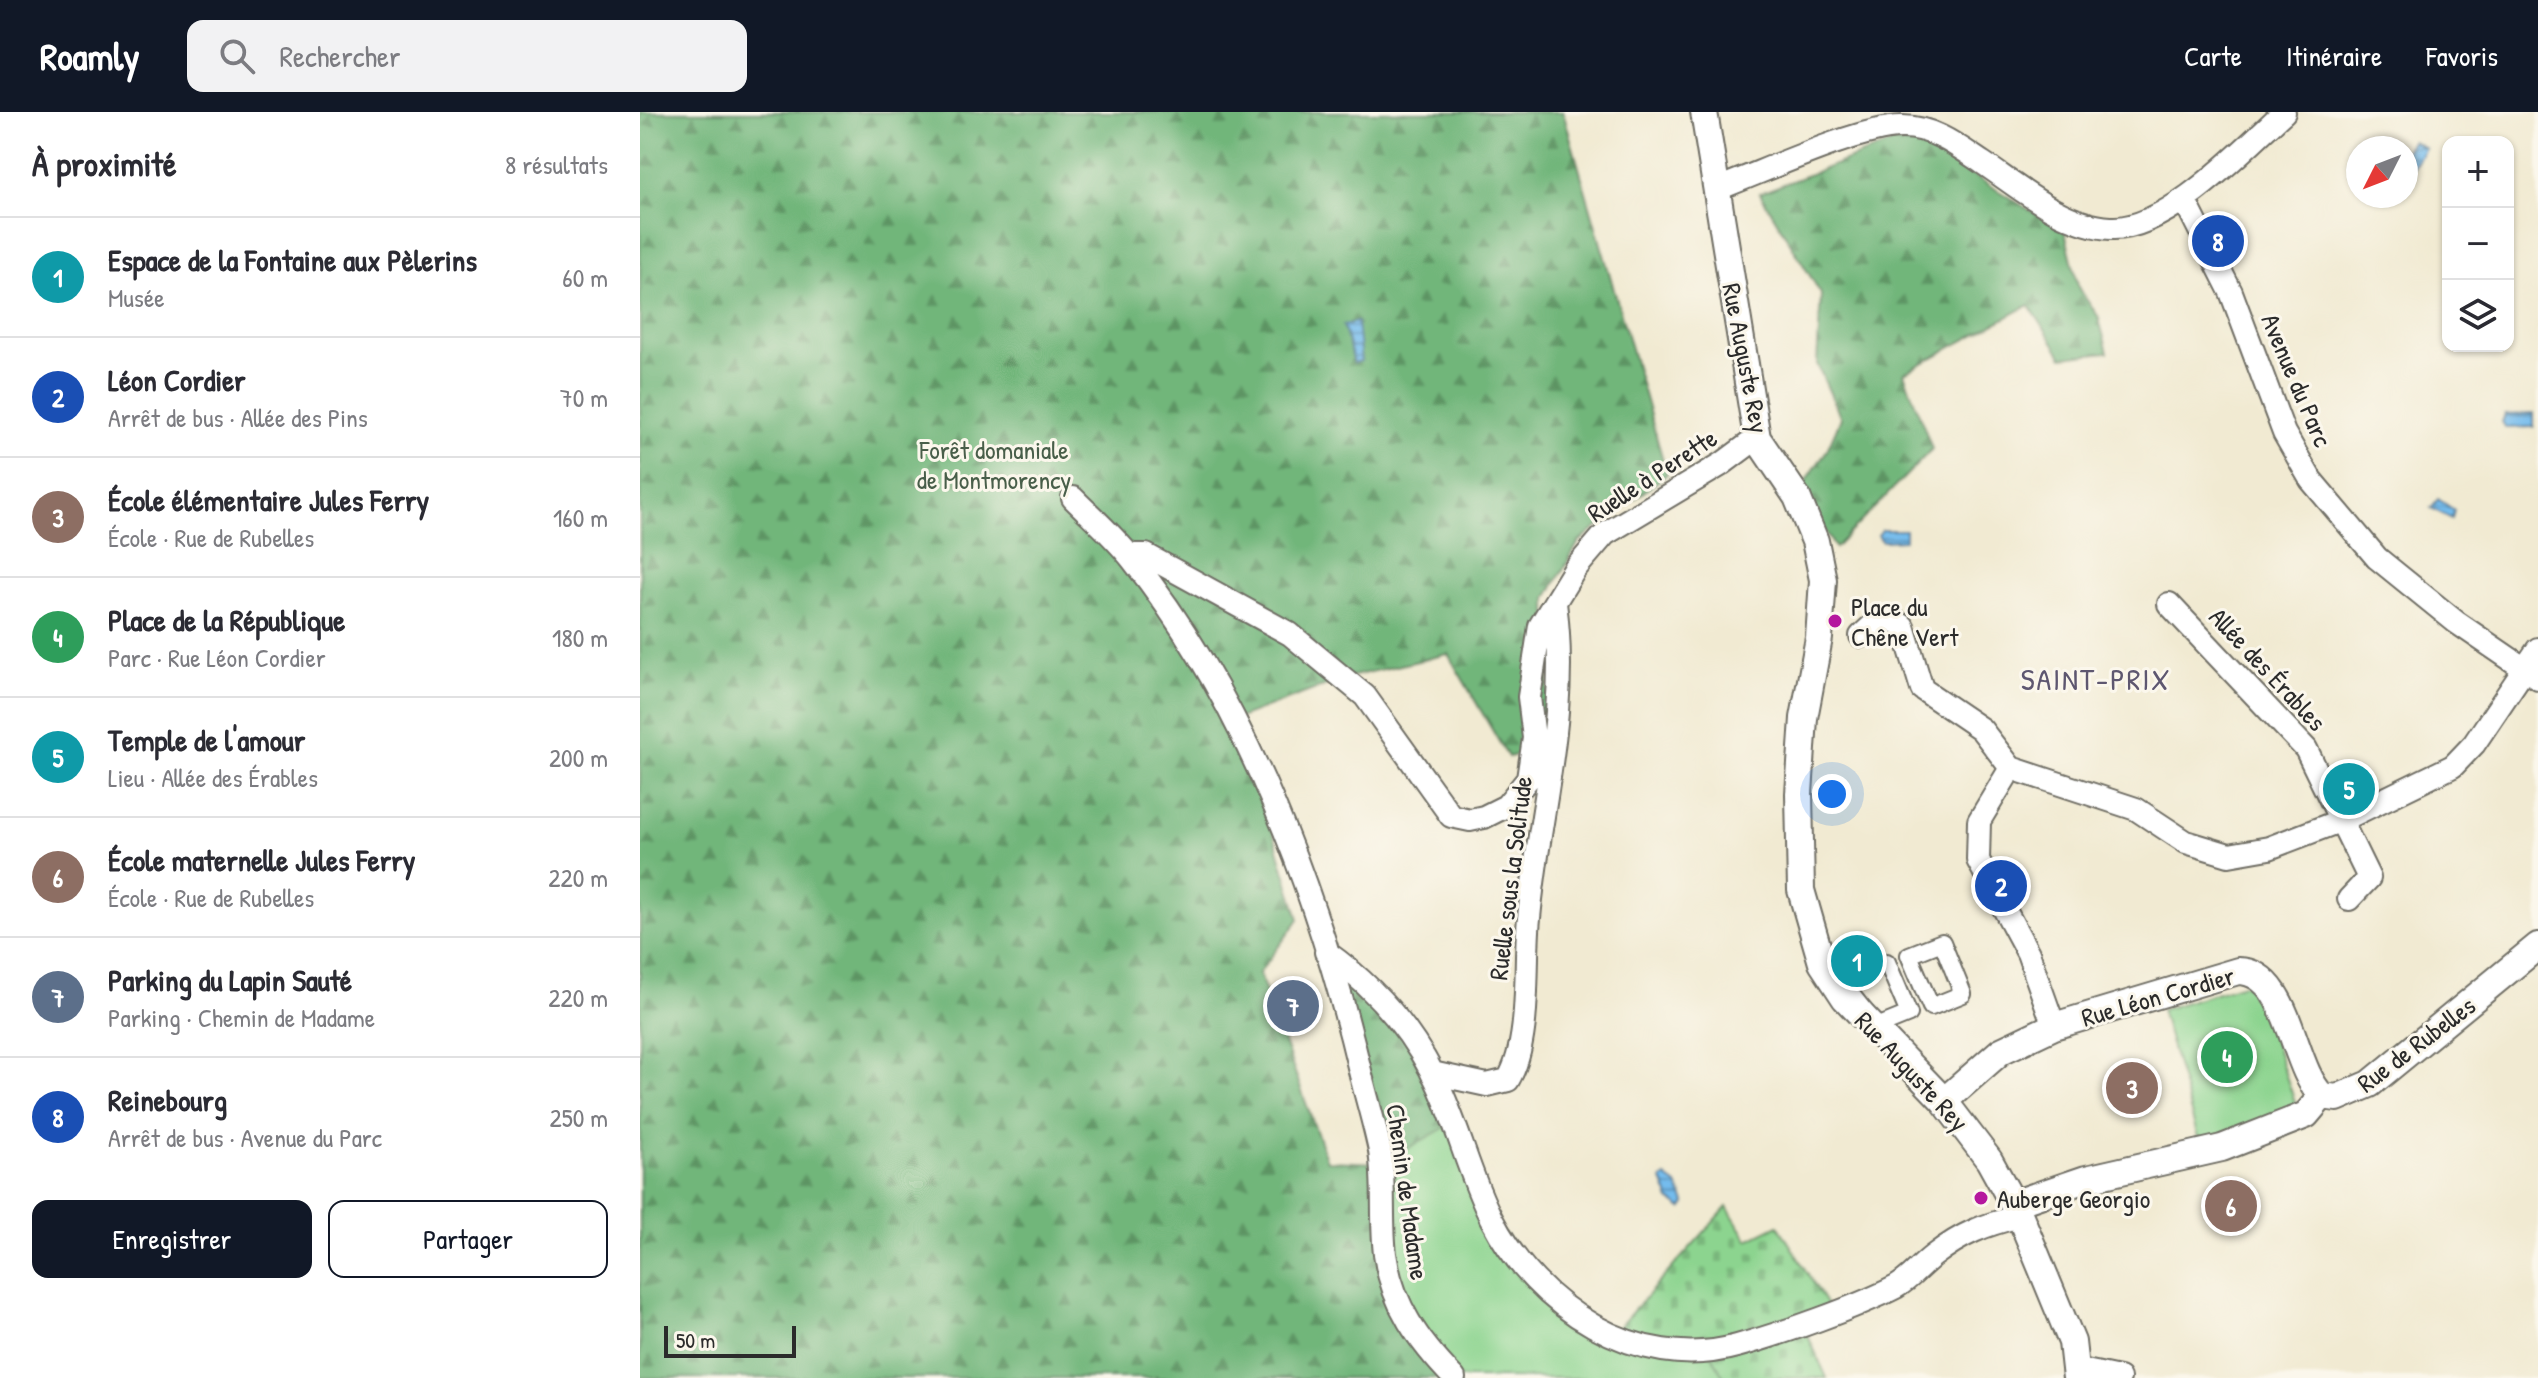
<!DOCTYPE html>
<html lang="fr">
<head>
<meta charset="utf-8">
<style>
  :root { --surface:#fff; --page:#f2f2f3; --text:#2b2b33; --muted:#7c7c81; --line:#e1e1e2; --accent:#111827 }
  body { margin:0; font-family:"Patrick Hand",sans-serif; background:var(--page); color:var(--text) }
  .controls { position:absolute; right:24px; top:24px; display:grid; overflow:hidden; border-radius:16px; box-shadow:0 2px 6px #0004 }
  .controls button { width:72px; height:72px; display:grid; place-items:center; padding:0; border:0; border-bottom:2px solid var(--line); background:var(--surface); color:var(--text); font:40px sans-serif }
  .compass { position:absolute; left:1706px; top:24px; width:72px; height:72px; border-radius:50%; background:var(--surface); box-shadow:0 2px 6px #0004; rotate:228deg }
  .scale { position:absolute; left:24px; bottom:20px; width:132px; box-sizing:border-box; padding-left:8px; border:4px solid #2b2b2b; border-top:0; font-size:22px; line-height:28px; white-space:nowrap; color:#2b2b2b; -webkit-text-stroke:6px #fbf7ec; paint-order:stroke }
  .you { position:absolute; left:1192px; top:682px; width:28px; height:28px; margin:-20px; border:6px solid #fff; border-radius:50%; background:#1a73e8; box-shadow:0 0 0 12px #1a73e833 }
  .badge { display:grid; place-items:center; width:52px; height:52px; border-radius:50%; background:var(--accent); color:#fff; font-size:26px; font-weight:700 }
  .pin { position:absolute; translate:-50% -50%; border:4px solid #fff; box-shadow:0 2px 8px #0006 }
  .list { margin:0; padding:0; list-style:none }
  h2 { display:flex; justify-content:space-between; align-items:center; height:104px; margin:0; padding:0 32px; font-size:34px }
  h2 small { font-size:26px; font-weight:400; color:var(--muted) }
  .list li { display:grid; grid-template-columns:52px 1fr auto; gap:24px; align-items:center; box-sizing:border-box; height:120px; padding:0 32px; border-top:2px solid var(--line) }
  .list b { display:block; font-size:30px; white-space:nowrap }
  .list p { margin:0; font-size:26px; white-space:nowrap; color:var(--muted) }
  .list em { font-size:26px; font-style:normal; color:var(--muted) }
  .actions { display:flex; gap:16px; padding:24px 32px }
  .actions a { flex:1; padding:18px 0; border:2px solid var(--accent); border-radius:16px; text-align:center; font-size:28px; color:var(--accent) }
  .actions .main { background:var(--accent); color:#fff }
  .icon { flex:none; width:44px; height:44px; fill:none; stroke:currentColor; stroke-width:2; stroke-linecap:round; stroke-linejoin:round }
  .map { position:relative; flex:none; width:1898px; height:1266px; overflow:hidden }
  header { display:flex; align-items:center; gap:48px; box-sizing:border-box; height:112px; padding:0 40px; background:var(--accent); color:#fff }
  header strong { font-size:38px }
  nav { display:flex; gap:44px; margin-inline-start:auto; font-size:28px }
  .search { width:560px; height:72px; background:var(--page); display:flex; align-items:center; gap:20px; box-sizing:border-box; padding:0 28px; border-radius:16px; color:var(--muted); font-size:30px }
  main { display:flex }
  aside { flex:1; background:var(--surface) }
  .map>svg:first-child { display:block }
  .forest { fill:url(#forest-firs); stroke:#4e7052; stroke-width:2 }
  .cemetery { fill:url(#cemetery-stones); stroke:#5c805d; stroke-width:2 }
  .park { fill:#8cd48f; stroke:#5c805d; stroke-width:2 }
  .water { fill:url(#water-rules); stroke:#50748c; stroke-width:2 }
  .lines { fill:none; stroke-linecap:round; stroke-linejoin:round }
  .pedestrian-casing { stroke:#706e65; stroke-width:20 }
  .minor-casing { stroke:#706e65; stroke-width:26 }
  .tertiary-casing { stroke:#706e65; stroke-width:30 }
  .pedestrian { stroke:#fff; stroke-width:16 }
  .minor { stroke:#fff; stroke-width:22 }
  .tertiary { stroke:#fff; stroke-width:26 }
  .poi-dot { fill:#b5179e; stroke:#fbf7ec; stroke-width:3 }
  .labels { text-anchor:middle; dominant-baseline:central; stroke-width:6; stroke-linejoin:round; paint-order:stroke }
  .street-label { font-size:26px; fill:#2b2b2b; stroke:#fbf7ec }
  .park-label { font-size:26px; fill:#485e49; stroke:#fbf7ec }
  .poi-label { font-size:26px; fill:#2b2b2b; stroke:#fbf7ec; text-anchor:start }
  .quarter-label { font-size:30px; letter-spacing:2px; fill:#5e5770; stroke:#fbf7ec }
</style>
</head>
<body>
<header>
<strong>Roamly</strong>
<div class="search"><svg class="icon" aria-label="search" viewBox="0 0 24 24"><circle cx="10" cy="10" r="6"/><path d="M15 15l6 6"/></svg>Rechercher</div>
<nav><a>Carte</a><a>Itinéraire</a><a>Favoris</a></nav>
</header>
<main>
<aside>
<h2>À proximité<small>8 résultats</small></h2>
<ul class="list">
<li><span class="badge" style="background:#0f9aa8">1</span><div><b>Espace de la Fontaine aux Pèlerins</b><p>Musée</p></div><em>60 m</em></li>
<li><span class="badge" style="background:#1a4fb4">2</span><div><b>Léon Cordier</b><p>Arrêt de bus · Allée des Pins</p></div><em>70 m</em></li>
<li><span class="badge" style="background:#8d6e63">3</span><div><b>École élémentaire Jules Ferry</b><p>École · Rue de Rubelles</p></div><em>160 m</em></li>
<li><span class="badge" style="background:#2e9e5b">4</span><div><b>Place de la République</b><p>Parc · Rue Léon Cordier</p></div><em>180 m</em></li>
<li><span class="badge" style="background:#0f9aa8">5</span><div><b>Temple de l'amour</b><p>Lieu · Allée des Érables</p></div><em>200 m</em></li>
<li><span class="badge" style="background:#8d6e63">6</span><div><b>École maternelle Jules Ferry</b><p>École · Rue de Rubelles</p></div><em>220 m</em></li>
<li><span class="badge" style="background:#5c6f8a">7</span><div><b>Parking du Lapin Sauté</b><p>Parking · Chemin de Madame</p></div><em>220 m</em></li>
<li><span class="badge" style="background:#1a4fb4">8</span><div><b>Reinebourg</b><p>Arrêt de bus · Avenue du Parc</p></div><em>250 m</em></li>
</ul>
<div class="actions"><a class="main">Enregistrer</a><a>Partager</a></div>
</aside>
<div class="map">
<svg width="1898" height="1266" viewBox="0 0 1898 1266">
  <defs>
    <pattern id="forest-firs" width="22" height="20" patternUnits="userSpaceOnUse" patternTransform="scale(2)"><rect width="22" height="20" fill="#71b67a"/><path d="M5 1l3.5 6h-7zM16 11l3.5 6h-7z" fill="#5d9464"/></pattern>
    <pattern id="cemetery-stones" width="16" height="16" patternUnits="userSpaceOnUse" patternTransform="scale(2)"><rect width="16" height="16" fill="#8cd48f"/><path d="M2 7V4a2 2 0 0 1 4 0v3zM10 15v-3a2 2 0 0 1 4 0v3z" fill="#79b67c"/></pattern>
    <pattern id="water-rules" width="6" height="5" patternUnits="userSpaceOnUse" patternTransform="scale(2)"><rect width="6" height="5" fill="#75bced"/><path d="M0 2.5h6" fill="none" stroke="#6099c0"/></pattern>
  </defs>
  <rect width="100%" height="100%" fill="#fbf7ec"/>
  <filter id="ink" filterUnits="userSpaceOnUse"><feTurbulence type="fractalNoise" baseFrequency=".0125" numOctaves="2"/><feDisplacementMap in="SourceGraphic" scale="16" xChannelSelector="R" yChannelSelector="G"/><feConvolveMatrix kernelMatrix="1 2 1 2 8 2 1 2 1" color-interpolation-filters="sRGB"/></filter>
  <filter id="wash" filterUnits="userSpaceOnUse"><feTurbulence type="fractalNoise" baseFrequency=".006" numOctaves="4" result="noise"/><feDisplacementMap in="SourceGraphic" scale="32" xChannelSelector="R" yChannelSelector="G"/><feGaussianBlur stdDeviation="1.8" result="paint"/><feColorMatrix in="noise" values="0 0 0 0 0 0 0 0 0 0 0 0 0 0 0 0 0 1.4 0 .05"/><feComposite in="paint" operator="in"/></filter>
  <g filter="url(#wash)">
    <rect width="100%" height="100%" fill="#f1ead2"/>
    <path class="forest" d="M0,0H923L1027,362L939,430L907,486L909,636L868,645L808,542L705,566L599,606L659,807L619,861L687,1049L742,1051L686,840L753,899L851,1108L948,1211L1084,1266H0Z
      M1278,29L1425,120L1439,177L1458,204L1468,240L1423,245L1389,193L1264,261L1292,337L1195,436L1161,377L1187,338L1201,306L1177,252L1181,182L1120,81L1252,31Z"/>
    <path class="cemetery" d="M1087,1095L1108,1128L1138,1113L1188,1195L1055,1237L977,1217Z
      M1164,1215L1187,1266H1084L1071,1241Z"/>
    <path class="park" d="M1603,872L1616,877L1656,993L1646,1002L1559,1029L1521,898Z
      M813,1011L851,1108L948,1211L1071,1241L1084,1266H818L759,1186L742,1051Z"/>
    <path class="water" d="M1772,29L1785,36L1769,63L1766,39Z
      M717,210L721,249L714,251L703,213Z
      M1894,302V315L1866,316L1862,310L1865,303Z
      M1798,387L1814,398L1812,407L1791,396Z
      M1242,418H1265V428L1242,429L1238,423Z
      M1026,1065L1037,1073L1046,1093L1042,1097L1030,1088L1022,1068Z"/>
  </g>
  <g filter="url(#ink)">
    <g class="lines">
      <g class="pedestrian-casing">
        <path id="pedestrian" d="M1302,830L1323,882L1291,895L1269,843Z
          M1247,850L1269,902L1237,915L1203,872Z"/>
      </g>
      <g class="minor-casing">
        <path id="minor" d="M1077,77C1123,60 1217,16 1261,15C1292,14 1319,35 1343,51C1380,76 1424,114 1471,116C1527,119 1605,35 1644,0
          M1545,89L1591,180L1644,321L1671,368L1737,446L1816,510L1898,566
          M433,386C453,406 475,425 492,447C607,591 679,785 721,963C727,988 735,1014 740,1039C745,1073 741,1108 745,1142C752,1193 779,1230 814,1266
          M489,443H506L650,522L725,584L811,704L830,708L844,705L866,694L888,667L894,626L889,585L900,514L935,457L965,422L1082,352L1117,326
          M1529,492L1666,637L1729,766L1709,787
          M1221,524L1235,511L1249,505L1263,514L1282,577L1341,617L1371,656L1496,697L1546,730L1589,743L1629,736L1702,708L1813,654L1834,632L1898,537
          M1371,656L1339,709L1338,748L1388,841L1414,914
          M686,840C731,872 767,912 793,962C817,1008 828,1062 852,1108C896,1194 997,1262 1097,1234C1141,1222 1215,1196 1256,1175C1270,1167 1280,1154 1293,1144C1323,1121 1344,1113 1380,1104
          M792,961L847,973L868,968C892,928 884,852 889,806C899,698 930,602 915,491
          M1436,1257L1479,1266"/>
      </g>
      <g class="tertiary-casing">
        <path id="tertiary" d="M1064,0L1117,326L1157,385L1175,429L1183,468L1179,526L1164,606L1159,682L1161,778L1182,851L1205,886L1304,989L1349,1048L1380,1104L1432,1230L1436,1266
          M1682,984L1697,986L1730,972L1898,834
          M1304,989L1361,939L1414,914L1598,859C1650,859 1651,954 1682,984
          M1373,1092L1446,1067L1582,1036L1666,1003L1682,984"/>
      </g>
      <use href="#pedestrian" class="pedestrian"/>
      <use href="#minor" class="minor"/>
      <use href="#tertiary" class="tertiary"/>
    </g>
  </g>
  <g class="poi-dot">
    <circle cx="1195" cy="509" r="8"/>
    <circle cx="1341" cy="1086" r="8"/>
  </g>
  <g class="labels">
    <g class="street-label">
      <text transform="translate(1106 246) rotate(79)">Rue Auguste Rey</text>
      <text transform="translate(1657 268) rotate(67)">Avenue du Parc</text>
      <text transform="translate(1012 363) rotate(-33)">Ruelle à Perette</text>
      <text transform="translate(1628 557) rotate(47)">Allée des Érables</text>
      <text transform="translate(870 766) rotate(-83)">Ruelle sous la Solitude</text>
      <text transform="translate(1518 884) rotate(-16)">Rue Léon Cordier</text>
      <text transform="translate(1776 932) rotate(-37)">Rue de Rubelles</text>
      <text transform="translate(1272 959) rotate(47)">Rue Auguste Rey</text>
      <text transform="translate(768 1080) rotate(82)">Chemin de Madame</text>
    </g>
    <g class="park-label">
      <text x="354" y="337">Forêt domaniale<tspan x="354" dy="30">de Montmorency</tspan></text>
    </g>
    <g class="poi-label">
      <text x="1211" y="494">Place du<tspan x="1211" dy="30">Chêne Vert</tspan></text>
      <text x="1357" y="1086">Auberge Georgio</text>
    </g>
    <g class="quarter-label">
      <text x="1456" y="567">SAINT-PRIX</text>
    </g>
  </g>
</svg>
<div class="controls">
<button>+</button>
<button>−</button>
<button><svg class="icon" aria-label="layers" viewBox="0 0 24 24"><path d="M12 4l9 5-9 5-9-5zM3 14l9 5 9-5"/></svg></button>
</div>
<svg class="compass" viewBox="-18 -18 36 36"><path d="M0-13l5 13h-10z" fill="#e53935"/><path d="M0 13l5-13h-10z" fill="#7c7c81"/></svg>
<div class="scale">50 m</div>
<div class="you"></div>
<div class="pin badge" style="left:1217px;top:849px;background:#0f9aa8">1</div>
<div class="pin badge" style="left:1361px;top:774px;background:#1a4fb4">2</div>
<div class="pin badge" style="left:1492px;top:976px;background:#8d6e63">3</div>
<div class="pin badge" style="left:1587px;top:945px;background:#2e9e5b">4</div>
<div class="pin badge" style="left:1709px;top:677px;background:#0f9aa8">5</div>
<div class="pin badge" style="left:1591px;top:1094px;background:#8d6e63">6</div>
<div class="pin badge" style="left:653px;top:894px;background:#5c6f8a">7</div>
<div class="pin badge" style="left:1578px;top:129px;background:#1a4fb4">8</div>
</div>
</main>
</body>
</html>
